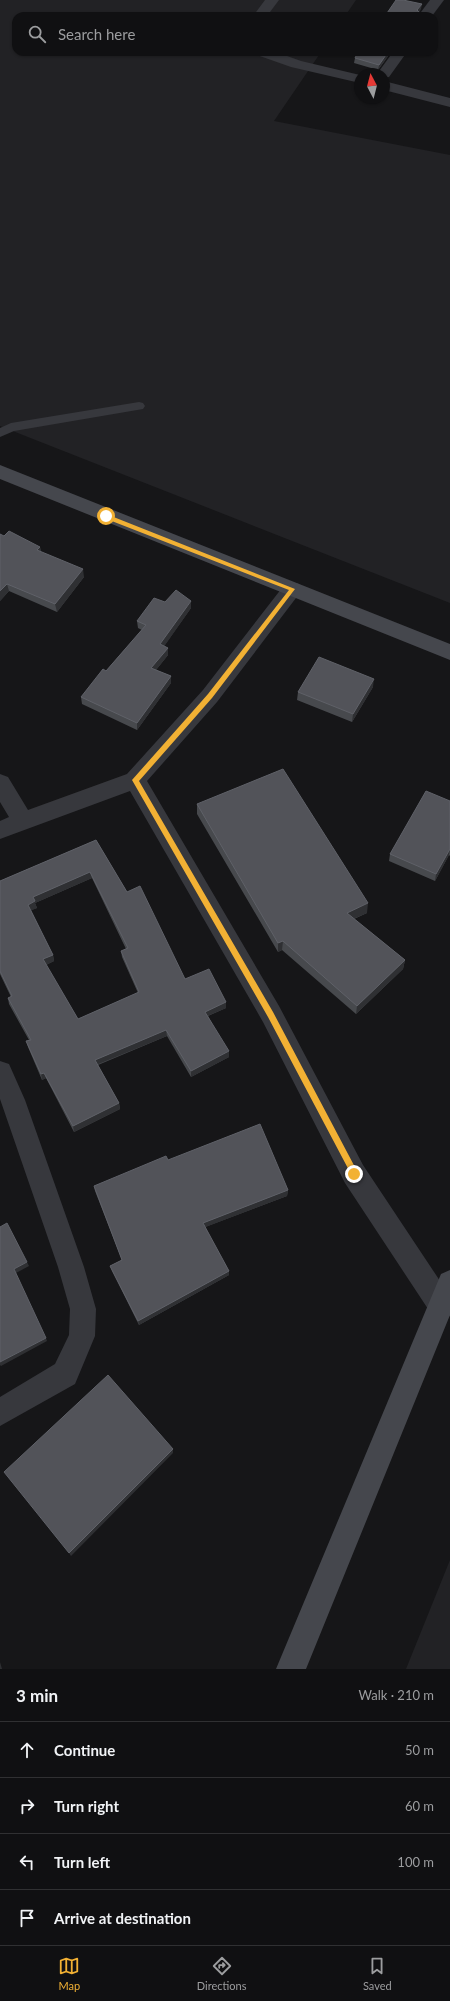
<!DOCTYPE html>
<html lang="en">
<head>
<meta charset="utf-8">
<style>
  :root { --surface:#101012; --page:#1e1e20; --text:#f1f3f6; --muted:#9c9d9f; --line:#303032; --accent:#f2b134 }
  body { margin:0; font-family:Lato,sans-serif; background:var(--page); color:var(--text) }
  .compass { position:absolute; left:354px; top:68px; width:36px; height:36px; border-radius:50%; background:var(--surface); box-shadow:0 1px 3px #0004; rotate:353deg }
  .stop { position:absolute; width:12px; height:12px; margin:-9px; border:3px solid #f2b134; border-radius:50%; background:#fff }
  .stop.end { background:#f2b134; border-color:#fff; box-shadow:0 1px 4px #0008 }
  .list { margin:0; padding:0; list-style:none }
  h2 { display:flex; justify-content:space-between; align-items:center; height:52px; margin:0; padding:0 16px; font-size:17px }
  h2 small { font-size:13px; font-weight:400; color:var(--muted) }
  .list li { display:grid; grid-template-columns:26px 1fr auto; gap:12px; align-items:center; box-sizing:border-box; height:56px; padding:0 16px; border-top:1px solid var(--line) }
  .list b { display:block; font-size:15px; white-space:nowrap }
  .list em { font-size:13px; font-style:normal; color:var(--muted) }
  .icon { flex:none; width:22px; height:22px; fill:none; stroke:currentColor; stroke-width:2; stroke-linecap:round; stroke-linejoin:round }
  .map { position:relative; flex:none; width:450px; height:1669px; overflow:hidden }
  .search { position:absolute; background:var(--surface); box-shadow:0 1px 3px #0004; left:12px; right:12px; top:12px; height:44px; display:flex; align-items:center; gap:10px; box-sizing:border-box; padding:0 14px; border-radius:12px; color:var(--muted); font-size:15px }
  .sheet { height:276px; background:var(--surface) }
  nav { display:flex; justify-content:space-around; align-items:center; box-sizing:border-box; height:56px; border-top:1px solid var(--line); background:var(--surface); font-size:11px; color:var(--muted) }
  nav a { display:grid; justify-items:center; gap:2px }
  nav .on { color:var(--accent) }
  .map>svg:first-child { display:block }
  .built { fill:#222225 }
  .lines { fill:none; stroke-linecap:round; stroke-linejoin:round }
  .lane { fill:#37383d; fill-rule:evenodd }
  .street { fill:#37383d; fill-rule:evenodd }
  .secondary { fill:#45474d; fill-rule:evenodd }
  .wall { fill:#47494d; fill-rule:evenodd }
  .shaded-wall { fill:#2f3033 }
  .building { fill:#525359; stroke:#5f6168; fill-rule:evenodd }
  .route { fill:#f2b134 }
</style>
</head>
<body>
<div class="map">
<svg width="450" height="1669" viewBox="0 0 450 1669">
  <rect width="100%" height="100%" fill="#161618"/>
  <path class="built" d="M0,0H356L345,16H16V52H321L274,121L450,155V603L0,426Z
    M450,1560V1669H406Z"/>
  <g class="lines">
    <path class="lane" d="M139,402L143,403L145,406L143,409L14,431L0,437V428L11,423Z"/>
    <path class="street" d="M265,0H279L267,16H253Z
      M430,0H444L432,16H418Z
      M255,52H276L301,61L360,75V83L291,67L257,55Z
      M393,52H407L389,77L384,78V74H377Z
      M384,81L450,98V107L384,90Z
      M292,582L299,584L302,589L299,594L217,702L147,781L279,1006L363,1165L450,1296V1316L441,1319L432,1315L345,1183L263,1022L130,791L0,839V821L9,817L0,802V774L8,777L28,810L127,774L203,690L285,584Z
      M0,1061L9,1064L25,1100L84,1267L96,1309L95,1336L75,1384L0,1426V1397L55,1364L69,1335L70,1309L58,1267L0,1099Z"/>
    <path class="secondary" d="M0,465L450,644V660L0,479Z
      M450,1270V1315L306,1669H276L441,1274Z"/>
  </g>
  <path class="wall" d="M358,52H391L378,70L354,63L355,58Z
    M4,536L40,547L41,552L84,577L57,612L9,591L0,601Z
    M165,602L191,608L164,646L168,655L156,670L171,676V683L137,730L82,704L81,697L106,671L142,630L138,628L137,621Z
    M373,687L352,722L297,700L298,692Z
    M450,801V856L449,855L435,881L389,861L390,854Z
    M197,804L367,913L354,919L405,960L403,969L356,1014L282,950L278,952L197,814Z
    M96,840L127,892L185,979L226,1002V1008L208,1016L229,1057L191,1077L167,1036L98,1065L119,1103L120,1109L74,1132L46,1078L42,1080L28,1047L26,1041L29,1040L9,1004L8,998L11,997L0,974V881ZM92,878L126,949L121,951L122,957L138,993L78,1019L46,965L54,961L53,955L31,910L37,908L35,903Z
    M168,1160L288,1190L287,1196L205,1227L229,1271V1275L139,1325L112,1271L110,1266L122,1260L95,1191L94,1186Z"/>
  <path class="shaded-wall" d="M422,4L421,9L419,13L418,16H417V10Z
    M388,52H391L378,70L379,65Z
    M40,547L41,555L37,550Z
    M83,569L84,577L57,612L55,604Z
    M7,584L9,591L0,601V591Z
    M191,601V608L161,651L160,644Z
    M168,648V655L152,675L151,668Z
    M171,676V683L137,730V723Z
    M374,679L373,687L352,722L353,714Z
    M450,849L449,855L435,881L436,874Z
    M90,872L92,878L35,903L37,908L30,911L28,905L33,897Z
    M368,903L367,913L346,922L347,913Z
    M283,941L282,950L278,952V943Z
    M53,955L54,961L44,966L43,959Z
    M405,960L403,969L356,1014L357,1006Z
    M226,1002V1008L205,1017V1012Z
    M166,1030L167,1036L96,1065L95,1060Z
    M229,1051V1057L191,1077V1071Z
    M44,1073L46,1078L42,1080L41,1074Z
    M119,1103L120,1109L74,1132L73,1126Z
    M288,1190L287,1196L203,1228V1223Z
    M27,1262L29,1266L16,1273L14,1269Z
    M229,1271V1275L139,1325L138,1321Z
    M46,1338L47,1341L1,1366L0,1365V1362Z
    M173,1449V1453L71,1556L69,1553Z
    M0,1662L2,1669H0Z"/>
  <path class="building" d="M396,0H403L422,4L417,10L419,12L417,16H385Z
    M358,52H388L379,65L355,58Z
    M9,531L40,547L37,550L83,569L55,604L7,584L0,591V534L4,536Z
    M176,590L191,601L160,644L168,648L151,668L171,676L137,723L81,697L103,669L106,671L146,625L137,621L154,598L165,602Z
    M319,657L374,679L353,714L298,692Z
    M283,769L368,903L347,913L405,960L357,1006L283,941L278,943L197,804Z
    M426,791L450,801V849L436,874L390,854Z
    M96,840L127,892L140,886L185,979L209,969L226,1002L205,1012L229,1051L191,1071L166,1030L95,1060L119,1103L73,1126L44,1073L41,1074L26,1041L31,1040L8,998L12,996L0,971V881ZM90,872L128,948L121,951L139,992L78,1019L43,959L53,955L28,905L35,901L33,897Z
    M260,1124L288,1190L203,1223L229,1271L138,1321L110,1266L122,1260L94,1186L166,1156L168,1160Z
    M7,1223L27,1262L14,1269L46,1338L0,1362V1227Z
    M108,1375L173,1449L69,1553L4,1472Z"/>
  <path class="route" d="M106,514L295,589L212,698L139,781L273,1012L357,1171L358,1174L354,1177L352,1176L268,1017L132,780L208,694L289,590L104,518L103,516Z"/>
</svg>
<svg class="compass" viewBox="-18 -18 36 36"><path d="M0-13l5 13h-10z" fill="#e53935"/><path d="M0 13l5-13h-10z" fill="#9c9d9f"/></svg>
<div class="stop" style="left:106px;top:516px"></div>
<div class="stop end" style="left:354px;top:1174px"></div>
<div class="search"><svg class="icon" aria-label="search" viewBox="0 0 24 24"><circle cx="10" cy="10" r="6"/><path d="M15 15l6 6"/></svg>Search here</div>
</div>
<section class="sheet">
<h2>3 min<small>Walk · 210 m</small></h2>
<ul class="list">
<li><svg class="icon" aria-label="ahead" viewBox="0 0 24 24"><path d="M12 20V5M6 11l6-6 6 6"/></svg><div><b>Continue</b></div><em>50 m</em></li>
<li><svg class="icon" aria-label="right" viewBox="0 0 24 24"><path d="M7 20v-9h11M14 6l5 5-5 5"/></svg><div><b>Turn right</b></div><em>60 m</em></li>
<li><svg class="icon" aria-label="left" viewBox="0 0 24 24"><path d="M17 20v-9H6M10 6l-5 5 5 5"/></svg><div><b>Turn left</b></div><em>100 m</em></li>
<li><svg class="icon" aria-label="arrive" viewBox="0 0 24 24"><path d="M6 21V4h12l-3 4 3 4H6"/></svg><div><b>Arrive at destination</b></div></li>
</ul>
</section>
<nav>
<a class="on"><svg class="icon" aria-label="map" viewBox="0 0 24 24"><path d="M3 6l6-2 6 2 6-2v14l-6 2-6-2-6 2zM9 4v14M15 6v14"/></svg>Map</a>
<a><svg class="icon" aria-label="directions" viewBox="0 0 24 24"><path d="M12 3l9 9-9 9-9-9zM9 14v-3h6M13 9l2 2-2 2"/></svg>Directions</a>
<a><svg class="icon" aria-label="saved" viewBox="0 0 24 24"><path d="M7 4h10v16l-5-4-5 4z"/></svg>Saved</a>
</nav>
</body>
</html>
